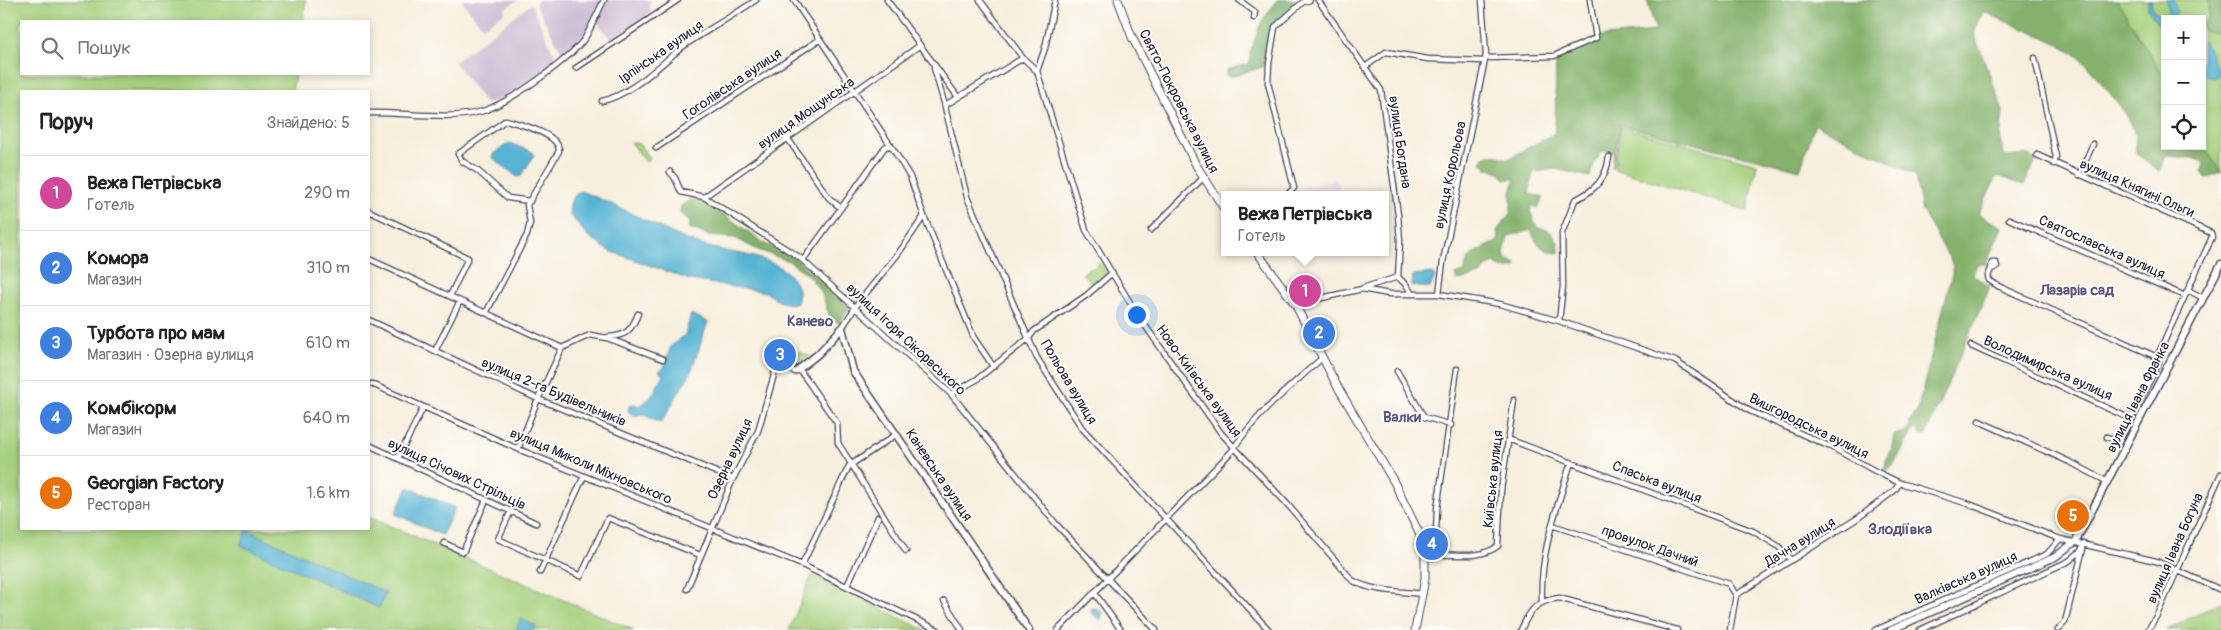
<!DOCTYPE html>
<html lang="uk">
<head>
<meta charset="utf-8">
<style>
  :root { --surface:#fff; --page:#f6f6f6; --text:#222; --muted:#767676; --line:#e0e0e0; --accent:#d1495b }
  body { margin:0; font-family:Pangolin,sans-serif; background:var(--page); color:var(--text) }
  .controls { position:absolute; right:15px; top:15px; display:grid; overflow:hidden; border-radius:0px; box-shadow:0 2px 8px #0003 }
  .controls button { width:45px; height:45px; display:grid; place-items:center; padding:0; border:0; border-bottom:1px solid var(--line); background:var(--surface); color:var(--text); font:25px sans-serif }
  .you { position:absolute; left:1136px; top:314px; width:18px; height:18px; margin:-12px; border:4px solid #fff; border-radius:50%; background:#1a73e8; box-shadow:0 0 0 8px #1a73e833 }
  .badge { display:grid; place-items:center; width:32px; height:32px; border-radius:50%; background:var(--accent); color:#fff; font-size:16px; font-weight:700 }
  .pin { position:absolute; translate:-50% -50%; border:2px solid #fff; box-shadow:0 1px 5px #0006 }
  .popup { position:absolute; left:1221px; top:191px; width:168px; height:65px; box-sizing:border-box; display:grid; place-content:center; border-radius:0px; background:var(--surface); filter:drop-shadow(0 1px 4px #0005); font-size:16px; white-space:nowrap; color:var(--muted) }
  .popup b { font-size:19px; color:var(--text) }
  .popup::after { content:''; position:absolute; left:50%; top:100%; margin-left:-10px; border:10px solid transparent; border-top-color:var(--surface) }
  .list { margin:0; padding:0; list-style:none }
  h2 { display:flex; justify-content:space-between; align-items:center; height:65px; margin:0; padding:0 20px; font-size:21px }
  h2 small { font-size:16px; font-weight:400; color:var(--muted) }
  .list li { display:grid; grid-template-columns:32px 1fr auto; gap:15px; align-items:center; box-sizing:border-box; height:75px; padding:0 20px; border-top:1px solid var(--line) }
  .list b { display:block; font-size:19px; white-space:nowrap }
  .list p { margin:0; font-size:16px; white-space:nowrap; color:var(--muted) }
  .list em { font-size:16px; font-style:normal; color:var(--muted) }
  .icon { flex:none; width:28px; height:28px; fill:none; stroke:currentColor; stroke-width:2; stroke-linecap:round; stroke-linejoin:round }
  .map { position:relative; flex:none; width:2221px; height:630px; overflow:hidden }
  .search { position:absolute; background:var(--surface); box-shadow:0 2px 8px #0003; left:20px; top:20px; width:350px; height:55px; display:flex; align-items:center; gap:12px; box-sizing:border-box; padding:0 18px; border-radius:0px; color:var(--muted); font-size:19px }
  .panel { position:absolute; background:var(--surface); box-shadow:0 2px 8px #0003; left:20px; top:90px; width:350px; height:440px; border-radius:0px }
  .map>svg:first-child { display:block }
  .built { fill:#eed0e8 }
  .industrial { fill:#ccbed4 }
  .green { fill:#a5d07d; stroke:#64795c }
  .forest { fill:#84b26c; stroke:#536a54 }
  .water { fill:#54b3d3; stroke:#3b6a87 }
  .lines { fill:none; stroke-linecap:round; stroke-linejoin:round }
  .stream { stroke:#54b3d3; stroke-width:1 }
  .street-casing { stroke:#424153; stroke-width:7 }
  .secondary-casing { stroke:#424153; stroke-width:9 }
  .primary-casing { stroke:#424153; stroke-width:9 }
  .street { stroke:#fff; stroke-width:4.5 }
  .secondary { stroke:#fff; stroke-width:6 }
  .primary { stroke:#fff; stroke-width:7 }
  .labels { text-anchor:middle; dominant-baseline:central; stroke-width:4; stroke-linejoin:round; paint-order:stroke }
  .street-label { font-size:14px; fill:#22223b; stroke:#fdfcf7 }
  .neighbourhood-label { font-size:15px; font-weight:bold; fill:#5e557f; stroke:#fdfcf7 }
</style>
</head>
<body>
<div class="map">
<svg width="2221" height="630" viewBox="0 0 2221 630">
  <rect width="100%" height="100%" fill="#fdfcf7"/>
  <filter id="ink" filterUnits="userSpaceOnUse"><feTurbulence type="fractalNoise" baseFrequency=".02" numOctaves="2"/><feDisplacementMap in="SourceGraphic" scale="10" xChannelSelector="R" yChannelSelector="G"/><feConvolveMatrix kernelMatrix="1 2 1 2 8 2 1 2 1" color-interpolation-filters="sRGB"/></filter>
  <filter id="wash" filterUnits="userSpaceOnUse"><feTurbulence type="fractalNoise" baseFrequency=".0096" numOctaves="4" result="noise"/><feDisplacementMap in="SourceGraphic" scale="20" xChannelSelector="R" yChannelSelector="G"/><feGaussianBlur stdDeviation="1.12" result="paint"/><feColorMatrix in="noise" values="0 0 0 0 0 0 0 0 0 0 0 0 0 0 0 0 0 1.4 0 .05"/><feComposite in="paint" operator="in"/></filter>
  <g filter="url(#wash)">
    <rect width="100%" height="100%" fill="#f7efdd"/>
    <path class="built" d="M1336,178L1342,195H1293L1304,188Z"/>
    <path class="industrial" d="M461,0H518L504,9L506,12L483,27Z
      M539,0H602L583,36L563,55L535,3Z
      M607,0H650L651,2L648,4L652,12L612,40L597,22Z
      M531,4L557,60L509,94L486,104L454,62Z"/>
    <path class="green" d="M0,0H306L303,21H21V74H295L292,91H21V529H369V517L634,630H0Z
      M2117,0H2221V173L2202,142V19H2165V80Z
      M1621,127L1757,164L1748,211L1614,169Z
      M631,142L639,144L650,159L646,162Z
      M1099,262L1109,273L1094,286L1082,274L1090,267L1093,269Z
      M790,349L810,356L795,368L786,361Z
      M812,575L925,630H789Z
      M2221,602V630H2167Z"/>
    <path class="forest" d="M1277,0H1296C1290,11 1279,17 1273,28C1266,39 1268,55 1262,67L1230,77L1226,75L1227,70L1250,63V52L1261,23Z
      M1647,0H2117L2165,80V146H2202V142L2220,172L2206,178L2202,171L2204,163C2195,155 2178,159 2166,155L2160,172L2136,153C2136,123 2127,115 2109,92C2100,82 2092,69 2082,60C2060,39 2011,26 1983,11L1974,33L2003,111L2000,140L2005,156L2026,154L2036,160L2024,185L1997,176L1978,214L2002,227L1986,264H1977L1973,275L1990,287L1926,434L1921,435L1915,428L1892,467L1885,471L1886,460L1891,451L1894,435L1906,432L1910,425L1909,421L1917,412L1954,266L1922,211L1915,175L1815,124L1800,170L1620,125L1612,169L1614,152L1602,151L1595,161L1590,177L1555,169L1533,172L1529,194L1543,197L1538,208L1532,205L1530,211L1537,228C1551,227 1560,240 1559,253C1544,253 1535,243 1531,230L1508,236L1504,253L1505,258L1516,264V267L1502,269L1494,263L1487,266L1480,275C1471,276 1465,280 1457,281L1455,275L1465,271C1466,250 1485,250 1499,240L1497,231L1511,212V193L1515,179H1505L1498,171L1487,169L1486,165L1481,163C1484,150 1498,156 1508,159L1555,133L1556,58L1597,37L1656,31Z
      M2209,0H2221V34L2202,30V25L2209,18Z
      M692,198L716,209L767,245L796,259L850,307L839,324L829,315L821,291L807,274L789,261L758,250L735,238L710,236L689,228L690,221L680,213L681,206Z"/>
    <path class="water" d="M2148,0H2151L2153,10L2163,15L2169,13L2166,0H2173L2177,12L2171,19H2165V34L2148,10Z
      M2202,41C2214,50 2210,61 2219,71L2218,75L2214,78L2207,77L2202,73Z
      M509,143L533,152L534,155L521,176L517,177L492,157L493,154Z
      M580,191C617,204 655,227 692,242C718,252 748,252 774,264C789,271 803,286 797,303C784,305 776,301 766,292L690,280L607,250L587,235L569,214C570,204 570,197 580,191Z
      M1432,273L1435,276L1430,288L1412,286L1413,275Z
      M691,314L708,322L691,372L661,423L642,414L633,416L628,411L629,406L633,404L640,406L651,397L663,376L659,371L664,368L671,346L685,335Z
      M408,487L455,508L442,535L395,514Z
      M247,530L386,593L379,608L240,545Z
      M1096,608L1103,613L1100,620L1091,612V609Z
      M521,619L536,626L534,630H516Z"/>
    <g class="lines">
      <path class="stream" d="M1236,72L1256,62L1265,31L1282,8L1283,0"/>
    </g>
  </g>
  <g filter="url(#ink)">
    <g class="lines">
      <g class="street-casing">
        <path id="street" d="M794,0L895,152L910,177L924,216L898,254L858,303L842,328
          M887,0L958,97
          M980,0L1023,58L1037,71L1086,230L1112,273L1139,317L1221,433L1288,505L1352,580C1371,592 1401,591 1423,594
          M1239,0L1255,12L1254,18
          M1318,0L1381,90L1398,215L1400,241L1398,277
          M1023,58L947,104L945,107L967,197L1037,358L1082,428L1269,630
          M2035,58L2056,157L2054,164
          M1365,67L1386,52L1428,59L1484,61L1487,58L1554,56L1596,38L1590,0
          M576,68L678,0
          M934,68L945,106
          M1037,71L1045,48L1055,0
          M602,101C629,96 659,66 681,48C703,32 733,16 756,0
          M369,113C405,112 449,121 483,111C509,103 569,60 585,38C592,26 598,12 604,0
          M788,139L829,198L841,208L885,147L891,145
          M656,148L820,39
          M2037,155L2211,233L2212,237L2157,357L2159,362L2119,442L2107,437
          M670,172L675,178L681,192L704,197L799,257L951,394L1056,524L1156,630
          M2079,175L2093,144
          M1287,195L1294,188L1268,83L1269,64L1275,27L1303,2L1310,0
          M704,197L919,46
          M369,211L468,258L450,296
          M924,216L974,338L993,366
          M2009,219L2185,296
          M1151,230L1203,178
          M369,259L562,348L590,335L607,338L663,359
          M803,260L841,208
          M1991,269L1992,263H1996L1997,267L1991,269L1988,276L1989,280L1998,286L2157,357
          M1398,277L1407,286L1412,294
          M1363,288L1398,277
          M2188,290L2203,298
          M1439,294L1443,262L1486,55L1482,0
          M1295,304L1362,289L1389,294H1439L1500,304L1559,321L1675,361L1750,411L1833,448L1877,472L1900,483L1969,504L2060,539L2156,561L2221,590
          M486,313L527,235L530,223L527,205L559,151C560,134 520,124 506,120L458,154L462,161L478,171L508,198L530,201
          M369,320L538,399L733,479
          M1559,321L1563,286L1562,233L1575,200C1595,190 1606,180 1609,157
          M608,337C626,336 631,331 638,314
          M1971,346L2131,419
          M435,351L460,301
          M1397,371L1424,417L1451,425
          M372,384L518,449L802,565L938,630
          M951,394L976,380L1029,338L1034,331L1087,295L1112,273
          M1979,421L2072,463L2108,482
          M1508,439L1753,531L1778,546L1791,560
          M369,445L536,523
          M518,449L538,399L562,348
          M398,458L423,408
          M511,511L498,539L581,576L608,518L700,555
          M1552,525L1729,584L1736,595
          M444,543L463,552L486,500
          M1435,555L1437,509L1457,369
          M1425,556C1450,551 1476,562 1498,546L1501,490L1514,400
          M802,565L849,466L897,434
          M540,572L584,476
          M847,586L878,517
          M687,589L733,479L758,431L778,361L795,372L799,369L837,423L838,443L906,551
          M1094,592L1121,630
          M944,601L962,630
          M1542,601C1539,553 1558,506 1571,462
          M1058,630L1232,451C1255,415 1290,387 1322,358
          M1521,630C1530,609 1537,601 1559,598L1677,630
          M1730,630L1736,595L1858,518L1894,491L1900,483
          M1876,630L2047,554L2060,539
          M1920,630L2069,561L2081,551L2084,543
          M2058,630L2065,622L2083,549
          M2148,630L2157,615L2221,474"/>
      </g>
      <g class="secondary-casing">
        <path id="secondary" d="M842,328L853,371L1029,630
          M799,369L818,354L842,328
          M1891,630L2055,557L2076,541L2221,264"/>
      </g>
      <g class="primary-casing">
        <path id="primary" d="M1118,0L1132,37L1196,165L1225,210
          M1257,252L1295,304L1336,384L1394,482L1420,535L1425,556V579L1415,630"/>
      </g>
      <use href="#street" class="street"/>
      <use href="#secondary" class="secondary"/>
      <use href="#primary" class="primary"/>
    </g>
  </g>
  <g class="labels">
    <g class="street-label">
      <text transform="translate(661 52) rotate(-35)">Ірпінська вулиця</text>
      <text transform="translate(732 84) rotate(-34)">Гоголівська вулиця</text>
      <text transform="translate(1179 101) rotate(63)">Свято-Покровська вулиця</text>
      <text transform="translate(806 113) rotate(-35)">вулиця Мощунська</text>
      <text transform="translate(1400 142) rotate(82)">вулиця Богдана</text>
      <text transform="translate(1450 175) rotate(-78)">вулиця Корольова</text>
      <text transform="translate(2137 188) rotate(24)">вулиця Княгині Ольги</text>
      <text transform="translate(2102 247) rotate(24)">Святославська вулиця</text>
      <text transform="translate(906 339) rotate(43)">вулиця Ігоря Сікорвського</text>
      <text transform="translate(2048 368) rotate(24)">Володимирська вулиця</text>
      <text transform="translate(1199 381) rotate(54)">Ново-Київська вулиця</text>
      <text transform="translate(1069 382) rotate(59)">Польова вулиця</text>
      <text transform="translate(554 392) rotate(23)">вулиця 2-га Будівельників</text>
      <text transform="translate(2138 397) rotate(-63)">вулиця Івана Франка</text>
      <text transform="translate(1809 426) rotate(26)">Вишгородська вулиця</text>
      <text transform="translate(730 459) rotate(-65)">Озерна вулиця</text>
      <text transform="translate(591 466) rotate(23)">вулиця Миколи Міхновського</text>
      <text transform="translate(457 474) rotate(25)">вулиця Січових Стрільців</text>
      <text transform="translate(939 475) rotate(56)">Каневська вулиця</text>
      <text transform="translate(1493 479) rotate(-84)">Київська вулиця</text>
      <text transform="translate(1657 482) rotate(21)">Спаська вулиця</text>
      <text transform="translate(1800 542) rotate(-32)">Дачна вулиця</text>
      <text transform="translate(1650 546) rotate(19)">провулок Дачний</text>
      <text transform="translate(2175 548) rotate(-66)">вулиця Івана Богуна</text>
      <text transform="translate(1966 578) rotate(-24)">Валківська вулиця</text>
    </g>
    <g class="neighbourhood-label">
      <text x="2077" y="290">Лазарів сад</text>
      <text x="810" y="321">Канево</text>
      <text x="1402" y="417">Валки</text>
      <text x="1900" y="529">Злодіївка</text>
    </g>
  </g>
</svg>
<div class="controls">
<button>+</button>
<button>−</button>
<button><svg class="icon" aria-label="locate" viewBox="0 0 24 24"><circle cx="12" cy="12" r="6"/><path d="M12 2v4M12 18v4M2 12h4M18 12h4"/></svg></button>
</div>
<div class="you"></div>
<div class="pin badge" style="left:1305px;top:291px;background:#d1479c">1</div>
<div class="popup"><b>Вежа Петрівська</b>Готель</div>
<div class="pin badge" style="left:1319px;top:333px;background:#3f7fe0">2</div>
<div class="pin badge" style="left:780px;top:355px;background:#3f7fe0">3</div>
<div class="pin badge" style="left:1432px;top:544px;background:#3f7fe0">4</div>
<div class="pin badge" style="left:2073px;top:516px;background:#e8710a">5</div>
<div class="search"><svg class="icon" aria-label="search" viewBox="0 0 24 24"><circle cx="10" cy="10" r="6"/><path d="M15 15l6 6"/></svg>Пошук</div>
<section class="panel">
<h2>Поруч<small>Знайдено: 5</small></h2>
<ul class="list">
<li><span class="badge" style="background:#d1479c">1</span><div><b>Вежа Петрівська</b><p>Готель</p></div><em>290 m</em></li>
<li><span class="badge" style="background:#3f7fe0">2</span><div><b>Комора</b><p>Магазин</p></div><em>310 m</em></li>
<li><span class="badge" style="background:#3f7fe0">3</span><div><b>Турбота про мам</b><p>Магазин · Озерна вулиця</p></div><em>610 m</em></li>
<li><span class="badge" style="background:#3f7fe0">4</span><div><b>Комбікорм</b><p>Магазин</p></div><em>640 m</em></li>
<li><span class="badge" style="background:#e8710a">5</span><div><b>Georgian Factory</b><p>Ресторан</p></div><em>1.6 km</em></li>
</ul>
</section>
</div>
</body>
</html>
